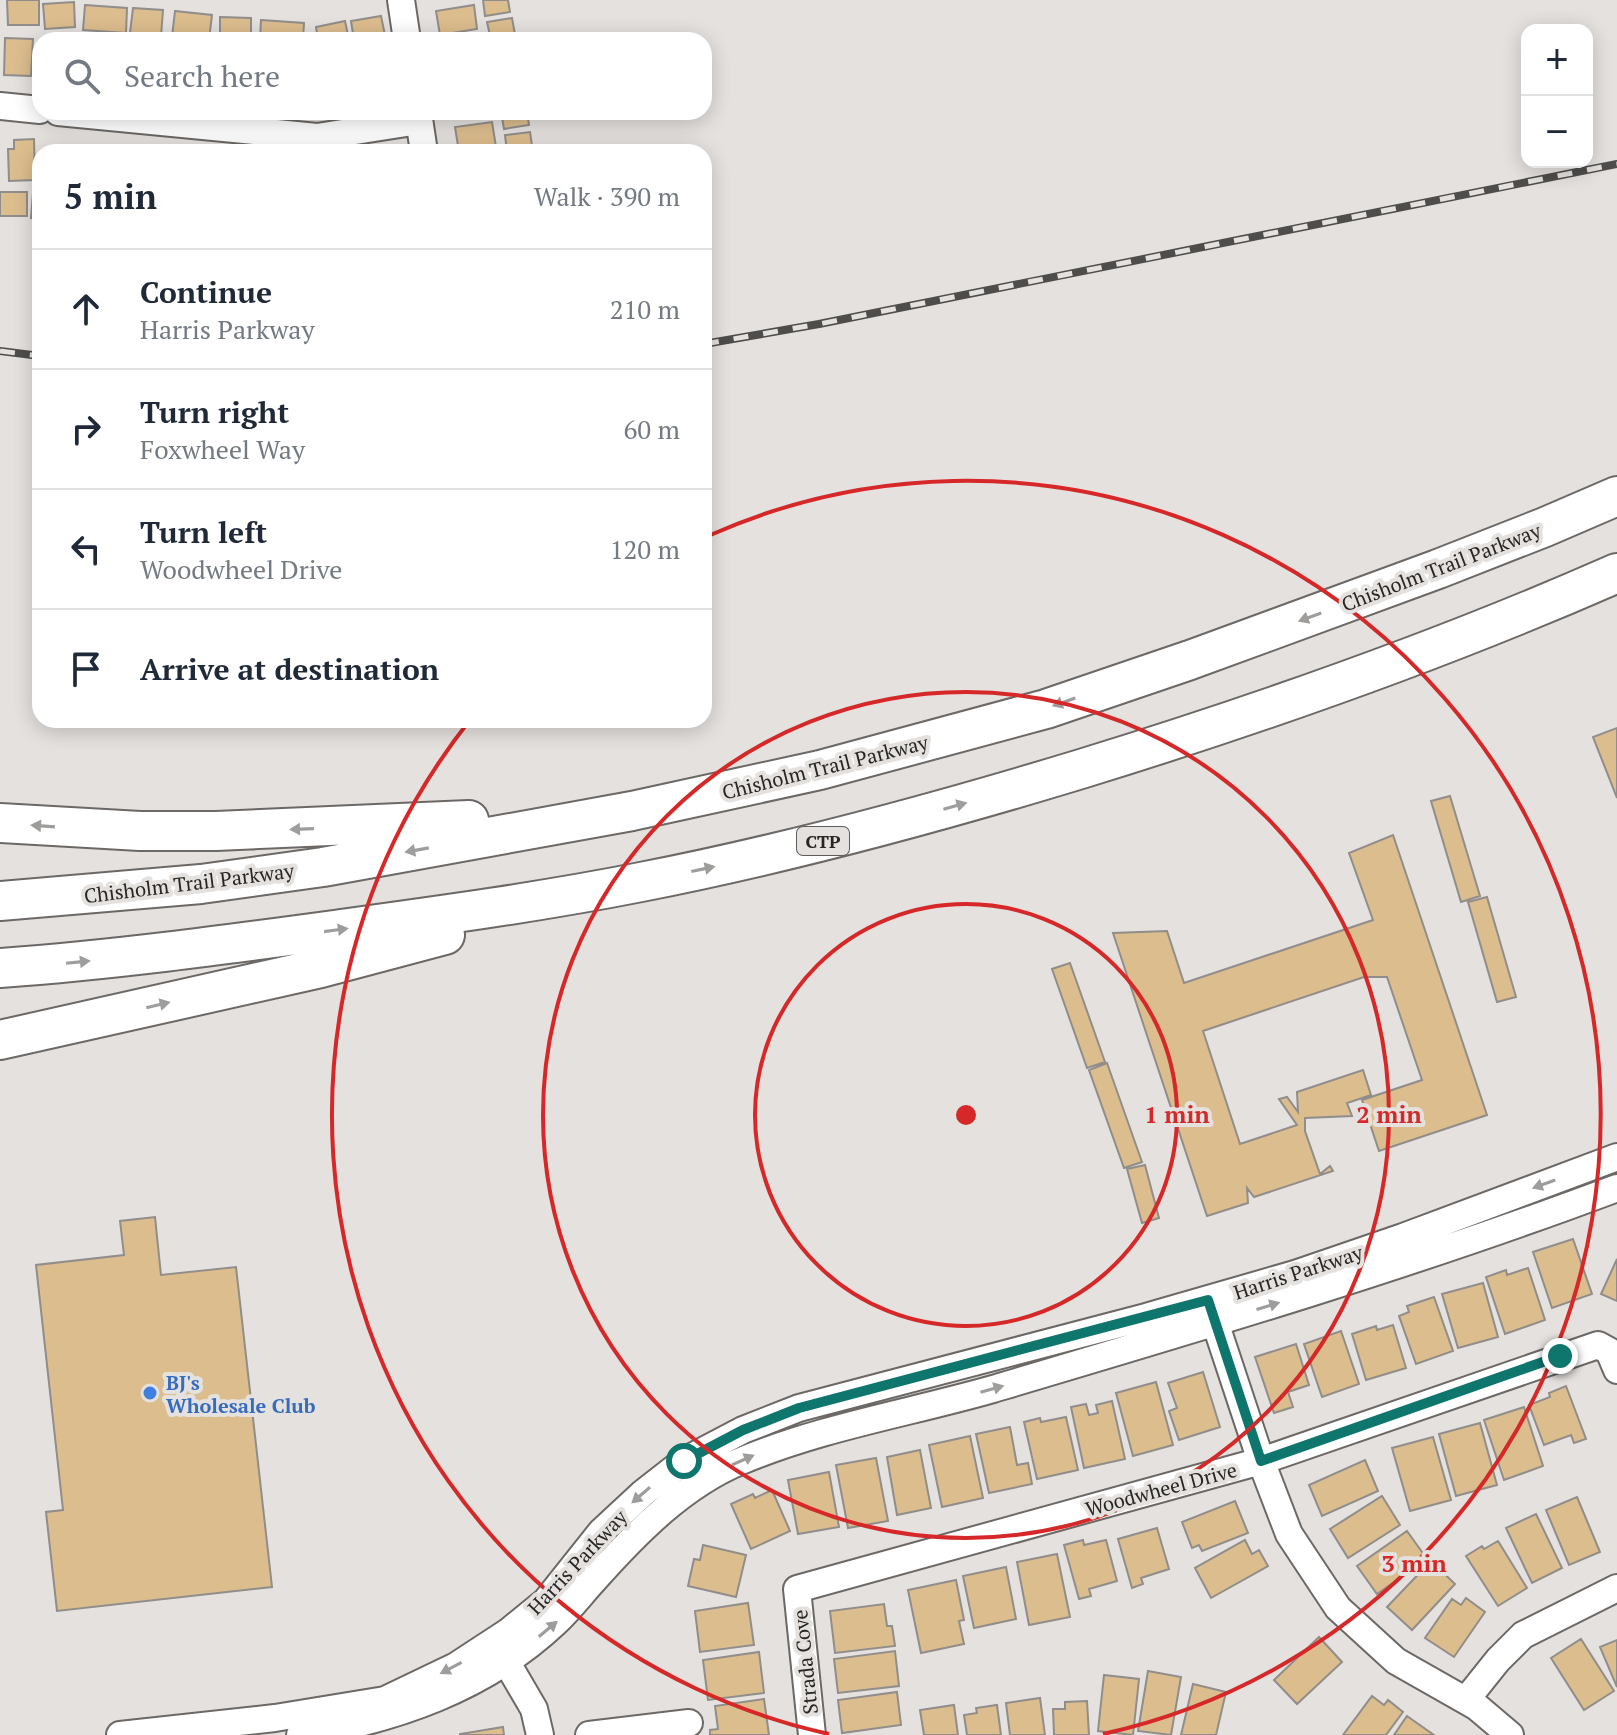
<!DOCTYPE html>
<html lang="en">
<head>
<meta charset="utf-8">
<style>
  :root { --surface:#fff; --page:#f6f6f7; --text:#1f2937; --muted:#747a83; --line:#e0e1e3 }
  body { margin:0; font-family:"PT Serif",serif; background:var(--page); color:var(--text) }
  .controls { position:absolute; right:24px; top:24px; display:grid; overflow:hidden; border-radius:16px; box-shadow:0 4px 20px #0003 }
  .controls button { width:72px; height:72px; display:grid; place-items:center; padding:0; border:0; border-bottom:2px solid var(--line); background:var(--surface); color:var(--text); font:40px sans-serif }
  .stop { position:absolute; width:24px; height:24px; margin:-18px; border:6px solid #0f766e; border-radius:50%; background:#fff }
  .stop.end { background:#0f766e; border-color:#fff; box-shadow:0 2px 8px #0008 }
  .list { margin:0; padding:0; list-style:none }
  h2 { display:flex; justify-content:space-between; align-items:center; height:104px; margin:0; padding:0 32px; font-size:34px }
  h2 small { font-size:26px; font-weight:400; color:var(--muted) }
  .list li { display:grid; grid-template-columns:52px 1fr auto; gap:24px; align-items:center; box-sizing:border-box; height:120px; padding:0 32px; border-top:2px solid var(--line) }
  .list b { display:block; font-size:30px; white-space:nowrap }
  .list p { margin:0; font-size:26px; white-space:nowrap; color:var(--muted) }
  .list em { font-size:26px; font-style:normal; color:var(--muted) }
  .icon { flex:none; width:44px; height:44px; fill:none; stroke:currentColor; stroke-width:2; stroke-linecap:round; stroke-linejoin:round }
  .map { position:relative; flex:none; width:1617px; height:1735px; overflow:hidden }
  .search { position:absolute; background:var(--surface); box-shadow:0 4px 20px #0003; left:32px; top:32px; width:680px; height:88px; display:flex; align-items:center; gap:20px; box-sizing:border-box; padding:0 28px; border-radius:24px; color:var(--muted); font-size:30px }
  .panel { position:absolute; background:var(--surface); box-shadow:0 4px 20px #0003; left:32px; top:144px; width:680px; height:584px; border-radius:24px }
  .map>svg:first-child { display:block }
  .building { fill:#dcbd8e; stroke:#908d8a; stroke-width:2 }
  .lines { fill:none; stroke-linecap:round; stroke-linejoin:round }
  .minor-casing { stroke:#6b6865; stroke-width:30 }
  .highway-casing { stroke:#6b6865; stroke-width:42 }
  .minor { stroke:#fff; stroke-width:26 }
  .highway { stroke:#fff; stroke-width:38 }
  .rail-casing { stroke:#4e4d4b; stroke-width:8 }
  .rail { stroke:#e4e1de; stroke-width:5; stroke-dasharray:15; stroke-linecap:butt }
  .oneway { fill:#9e9d9c }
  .route { stroke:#0f766e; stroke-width:10 }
  .ring { fill:none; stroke:#d62828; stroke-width:4 }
  .shop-dot { fill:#3f7fe0; stroke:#e4e1de; stroke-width:3 }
  .labels { text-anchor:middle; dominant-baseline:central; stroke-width:8; stroke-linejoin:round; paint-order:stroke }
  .shield { fill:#e4e1de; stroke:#605e5c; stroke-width:2 }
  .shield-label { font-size:18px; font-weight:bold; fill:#272624 }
  .street-label { font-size:20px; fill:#272624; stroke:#e4e1de }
  .shop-label { font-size:20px; font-weight:bold; fill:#366cbe; stroke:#e4e1de; text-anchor:start }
  .centre { fill:#d62828; stroke:#e4e1de; stroke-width:4 }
  .ring-label { font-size:24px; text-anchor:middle; font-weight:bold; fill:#d62828; stroke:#e4e1de; stroke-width:8; stroke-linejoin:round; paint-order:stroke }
</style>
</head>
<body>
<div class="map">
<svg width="1617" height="1735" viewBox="0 0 1617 1735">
  <rect width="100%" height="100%" fill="#e4e1de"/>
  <path class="building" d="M7,0H39V25H8Z
    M483,0H508L510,12L485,16Z
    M74,2L75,27L45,29L43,4Z
    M85,5L127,8L126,33L83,30Z
    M474,5L477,29L440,35L436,11Z
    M133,8L163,10L161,36L130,33Z
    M175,11L212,15L209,40L172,37Z
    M381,16L386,40H354L351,21Z
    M220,17L251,18V40H220Z
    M512,18L516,40H491L487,22Z
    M261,20L304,23L303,40H260Z
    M345,21L349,40H318L316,27Z
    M5,38L33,39L31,76L4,75Z
    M501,112H527L529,125L504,129Z
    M492,122L496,147L459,152L455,127Z
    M530,132L533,152H507L505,135Z
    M34,139L35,180L9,181L8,149H14V140Z
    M0,192H27V216H0Z
    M33,193H40V219L31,218Z
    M1617,728V798L1593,737Z
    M1450,796L1480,896L1461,902L1431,801Z
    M1393,835L1487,1115L1379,1151L1362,1100L1422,1080L1387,977H1364L1203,1031L1240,1144L1297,1125L1279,1099L1287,1097L1298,1112L1297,1092L1363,1070L1371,1095L1347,1103L1352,1116L1305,1118V1131L1320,1174L1330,1166L1333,1171L1254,1197L1247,1188L1248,1203L1207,1216L1113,933L1167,931L1184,983L1373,920L1349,853Z
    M1487,897L1516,997L1497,1002L1468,902Z
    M1070,963L1105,1062L1087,1068L1052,969Z
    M1107,1063L1142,1162L1124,1168L1089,1070Z
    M1145,1165L1159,1218L1142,1223L1127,1169Z
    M155,1217L161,1275L236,1267L272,1587L57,1611L46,1512L63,1510L36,1265L124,1255L120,1221Z
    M1573,1239L1592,1294L1552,1308L1533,1252Z
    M1617,1259V1301L1601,1294Z
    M1528,1268L1545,1320L1505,1334L1486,1277L1506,1270L1507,1275Z
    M1483,1283L1498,1337L1458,1348L1442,1294Z
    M1434,1297L1453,1351L1416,1364L1399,1316L1409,1312L1407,1306Z
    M1393,1325L1406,1368L1366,1380L1352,1334L1376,1326L1377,1330Z
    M1341,1331L1359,1384L1322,1397L1304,1344Z
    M1296,1344L1309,1385L1288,1392L1293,1407L1274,1413L1255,1357Z
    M1203,1372L1220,1427L1179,1440L1169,1411L1177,1408L1168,1383Z
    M1156,1382L1173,1445L1133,1456L1116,1393Z
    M1566,1386L1586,1439L1574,1443L1571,1435L1544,1445L1529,1405L1550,1397L1549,1393Z
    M1112,1401L1125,1459L1084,1468L1071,1407L1086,1404L1089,1415L1098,1413L1096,1405Z
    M1524,1407L1543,1466L1504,1480L1484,1420Z
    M1066,1417L1078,1470L1037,1479L1024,1422L1040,1418L1041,1422Z
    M1480,1423L1497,1485L1456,1496L1439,1434Z
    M1010,1427L1017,1465L1028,1463L1032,1484L989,1493L976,1434Z
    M970,1436L983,1498L942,1507L929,1445Z
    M1433,1437L1451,1500L1410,1511L1392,1448Z
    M920,1450L931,1508L897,1515L887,1457Z
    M876,1458L888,1521L848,1528L836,1465Z
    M1365,1460L1378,1491L1322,1516L1309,1485Z
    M829,1472L839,1527L798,1534L788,1480Z
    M772,1490L790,1531L751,1549L731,1504L753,1494L755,1498Z
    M1382,1496L1400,1525L1348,1558L1330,1529Z
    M1577,1497L1600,1552L1569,1565L1546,1510Z
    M1235,1501L1248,1533L1202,1551L1199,1545L1192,1548L1182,1522Z
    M1536,1514L1562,1568L1532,1583L1506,1528Z
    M1157,1528L1169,1569L1141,1578L1143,1584L1132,1588L1118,1539Z
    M1407,1531L1427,1559L1377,1594L1357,1566Z
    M1083,1540L1084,1545L1106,1540L1117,1581L1089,1589L1091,1596L1079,1599L1064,1545Z
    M1245,1540L1252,1554L1259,1550L1268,1566L1211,1598L1195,1568Z
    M1498,1541L1527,1588L1498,1606L1466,1556L1482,1546L1484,1549Z
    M703,1545L746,1555L736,1597L688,1586L694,1559L700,1560Z
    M1057,1554L1070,1617L1029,1625L1017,1562Z
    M1431,1561L1455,1584L1412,1630L1387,1607Z
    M1006,1567L1016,1619L974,1628L963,1576Z
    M956,1580L964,1620L959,1621L964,1644L921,1653L908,1590Z
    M1466,1598L1485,1612L1454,1657L1425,1638L1452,1599L1461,1605Z
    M748,1603L754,1645L700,1652L695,1611Z
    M884,1604L887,1626H892L895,1646L835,1653L830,1611Z
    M1319,1637L1342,1662L1297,1704L1274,1680Z
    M1581,1639L1614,1691L1584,1710L1551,1658Z
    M1617,1640V1687L1600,1647Z
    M895,1651L899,1686L838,1693L834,1659Z
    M759,1652L764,1693L708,1700L703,1660Z
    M1148,1671L1181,1677L1171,1735L1138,1731Z
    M1104,1675L1139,1679L1133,1735L1098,1731Z
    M1193,1684L1226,1692L1216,1735H1181Z
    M897,1692L901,1725L842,1733L838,1700Z
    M1372,1696L1384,1705L1388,1700L1403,1712L1386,1735H1343Z
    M1040,1698L1045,1735H1010L1006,1703Z
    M764,1699L769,1735H710V1730L718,1729L715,1706Z
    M1087,1701L1089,1735H1054L1053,1709H1065V1702Z
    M954,1705L958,1735H924L920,1710Z
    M997,1705L1001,1735H967L964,1715L977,1713L976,1708Z
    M1407,1716L1434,1735H1394Z
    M503,1727L504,1735H460V1734Z"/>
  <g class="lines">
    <g class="minor-casing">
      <path id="minor" d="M401,0L407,40
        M0,106L40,110
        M58,112L317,137L419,121
        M418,112L424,152
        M1210,1307L1261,1461L1289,1534L1338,1608L1396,1661L1477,1707L1510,1735
        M506,1661L534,1709L540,1735
        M1466,1700L1498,1660L1523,1635L1617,1588
        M120,1735L275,1718L385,1700L456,1666L508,1632L546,1601L601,1532L643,1493L684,1461L743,1430L799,1408L1146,1317L1295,1274L1403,1237L1617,1157
        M300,1735C394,1720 485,1689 556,1622C570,1609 582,1593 595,1579C636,1533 683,1485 741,1461C822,1427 909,1413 993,1389C1202,1327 1412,1265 1617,1188
        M589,1735L689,1723
        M812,1735L797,1589L1261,1461L1598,1345L1609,1351L1617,1370"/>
    </g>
    <g class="highway-casing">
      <path id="highway" d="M0,823L140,831H216L469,820
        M0,901L201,884L323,867L632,811L820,770L1046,709L1190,660L1438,569L1545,527L1617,496
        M0,968C112,960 223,945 334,930C436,916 540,902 641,882C790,853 936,813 1081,769C1263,713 1442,650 1617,573
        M0,1040L321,968L445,935"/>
    </g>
    <use href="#minor" class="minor"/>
    <use href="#highway" class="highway"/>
    <g class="rail-casing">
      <path id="rail" d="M704,344L819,324L1617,164
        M0,351L40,356"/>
    </g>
    <use href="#rail" class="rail"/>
  </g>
  <defs><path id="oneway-solid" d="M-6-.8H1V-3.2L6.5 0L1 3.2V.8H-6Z" transform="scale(2)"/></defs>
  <g class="oneway">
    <use href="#oneway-solid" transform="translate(1310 617) rotate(160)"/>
    <use href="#oneway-solid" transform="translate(1064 702) rotate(161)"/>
    <use href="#oneway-solid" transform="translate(955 806) rotate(-16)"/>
    <use href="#oneway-solid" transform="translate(43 826) rotate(-176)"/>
    <use href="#oneway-solid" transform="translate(302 829) rotate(178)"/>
    <use href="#oneway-solid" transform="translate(417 850) rotate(170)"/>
    <use href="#oneway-solid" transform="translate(703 869) rotate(-12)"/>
    <use href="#oneway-solid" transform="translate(336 930) rotate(-8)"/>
    <use href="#oneway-solid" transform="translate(78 962) rotate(-6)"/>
    <use href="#oneway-solid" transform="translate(158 1005) rotate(-13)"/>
    <use href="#oneway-solid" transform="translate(1544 1184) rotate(160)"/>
    <use href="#oneway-solid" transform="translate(1268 1306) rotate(-17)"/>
    <use href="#oneway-solid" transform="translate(992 1389) rotate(-16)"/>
    <use href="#oneway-solid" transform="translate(743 1460) rotate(-24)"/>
    <use href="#oneway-solid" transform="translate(641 1495) rotate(139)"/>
    <use href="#oneway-solid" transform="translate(548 1629) rotate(-40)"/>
    <use href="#oneway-solid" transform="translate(451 1668) rotate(152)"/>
  </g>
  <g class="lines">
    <path class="route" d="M684,1461L743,1430L799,1408L1208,1300L1261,1461L1560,1356"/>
  </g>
  <g class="ring">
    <circle cx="966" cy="1115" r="211"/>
    <circle cx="966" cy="1115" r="423"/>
    <path d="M829 1734A634 634 0 0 1 470 720M708 536A634 634 0 1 1 1103 1734"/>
  </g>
  <circle class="shop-dot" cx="150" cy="1393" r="8"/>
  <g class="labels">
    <rect class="shield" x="797" y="827" width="52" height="28" rx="6"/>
    <g class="shield-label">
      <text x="823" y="841">CTP</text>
    </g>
    <g class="street-label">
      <text transform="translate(1441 567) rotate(-21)">Chisholm Trail Parkway</text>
      <text transform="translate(825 767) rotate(-14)">Chisholm Trail Parkway</text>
      <text transform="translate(189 883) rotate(-7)">Chisholm Trail Parkway</text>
      <text transform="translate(1298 1272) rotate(-18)">Harris Parkway</text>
      <text transform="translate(1161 1489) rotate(-15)">Woodwheel Drive</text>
      <text transform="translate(577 1562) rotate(-47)">Harris Parkway</text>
      <text transform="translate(805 1662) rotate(-96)">Strada Cove</text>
    </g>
    <g class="shop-label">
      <text x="166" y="1382">BJ's<tspan x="166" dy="23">Wholesale Club</tspan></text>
    </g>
  </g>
  <circle cx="966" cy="1115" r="12" class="centre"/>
  <g class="ring-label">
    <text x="1177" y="1123">1 min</text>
    <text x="1389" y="1123">2 min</text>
    <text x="1414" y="1572">3 min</text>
  </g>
</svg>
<div class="controls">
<button>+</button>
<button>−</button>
</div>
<div class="stop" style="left:684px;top:1461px"></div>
<div class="stop end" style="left:1560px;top:1356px"></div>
<div class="search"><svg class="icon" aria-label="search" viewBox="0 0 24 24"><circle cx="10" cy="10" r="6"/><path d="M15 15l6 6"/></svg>Search here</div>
<section class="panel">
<h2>5 min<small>Walk · 390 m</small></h2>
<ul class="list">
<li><svg class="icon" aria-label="ahead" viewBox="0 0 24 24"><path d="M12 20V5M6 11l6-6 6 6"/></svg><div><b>Continue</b><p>Harris Parkway</p></div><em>210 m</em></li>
<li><svg class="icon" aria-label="right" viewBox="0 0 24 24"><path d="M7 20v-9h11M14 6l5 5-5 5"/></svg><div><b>Turn right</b><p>Foxwheel Way</p></div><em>60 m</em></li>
<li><svg class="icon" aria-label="left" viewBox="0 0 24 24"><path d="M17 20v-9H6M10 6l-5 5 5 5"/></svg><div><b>Turn left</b><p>Woodwheel Drive</p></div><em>120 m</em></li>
<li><svg class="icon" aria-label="arrive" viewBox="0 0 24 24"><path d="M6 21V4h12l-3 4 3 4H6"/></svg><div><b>Arrive at destination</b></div></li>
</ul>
</section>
</div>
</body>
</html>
